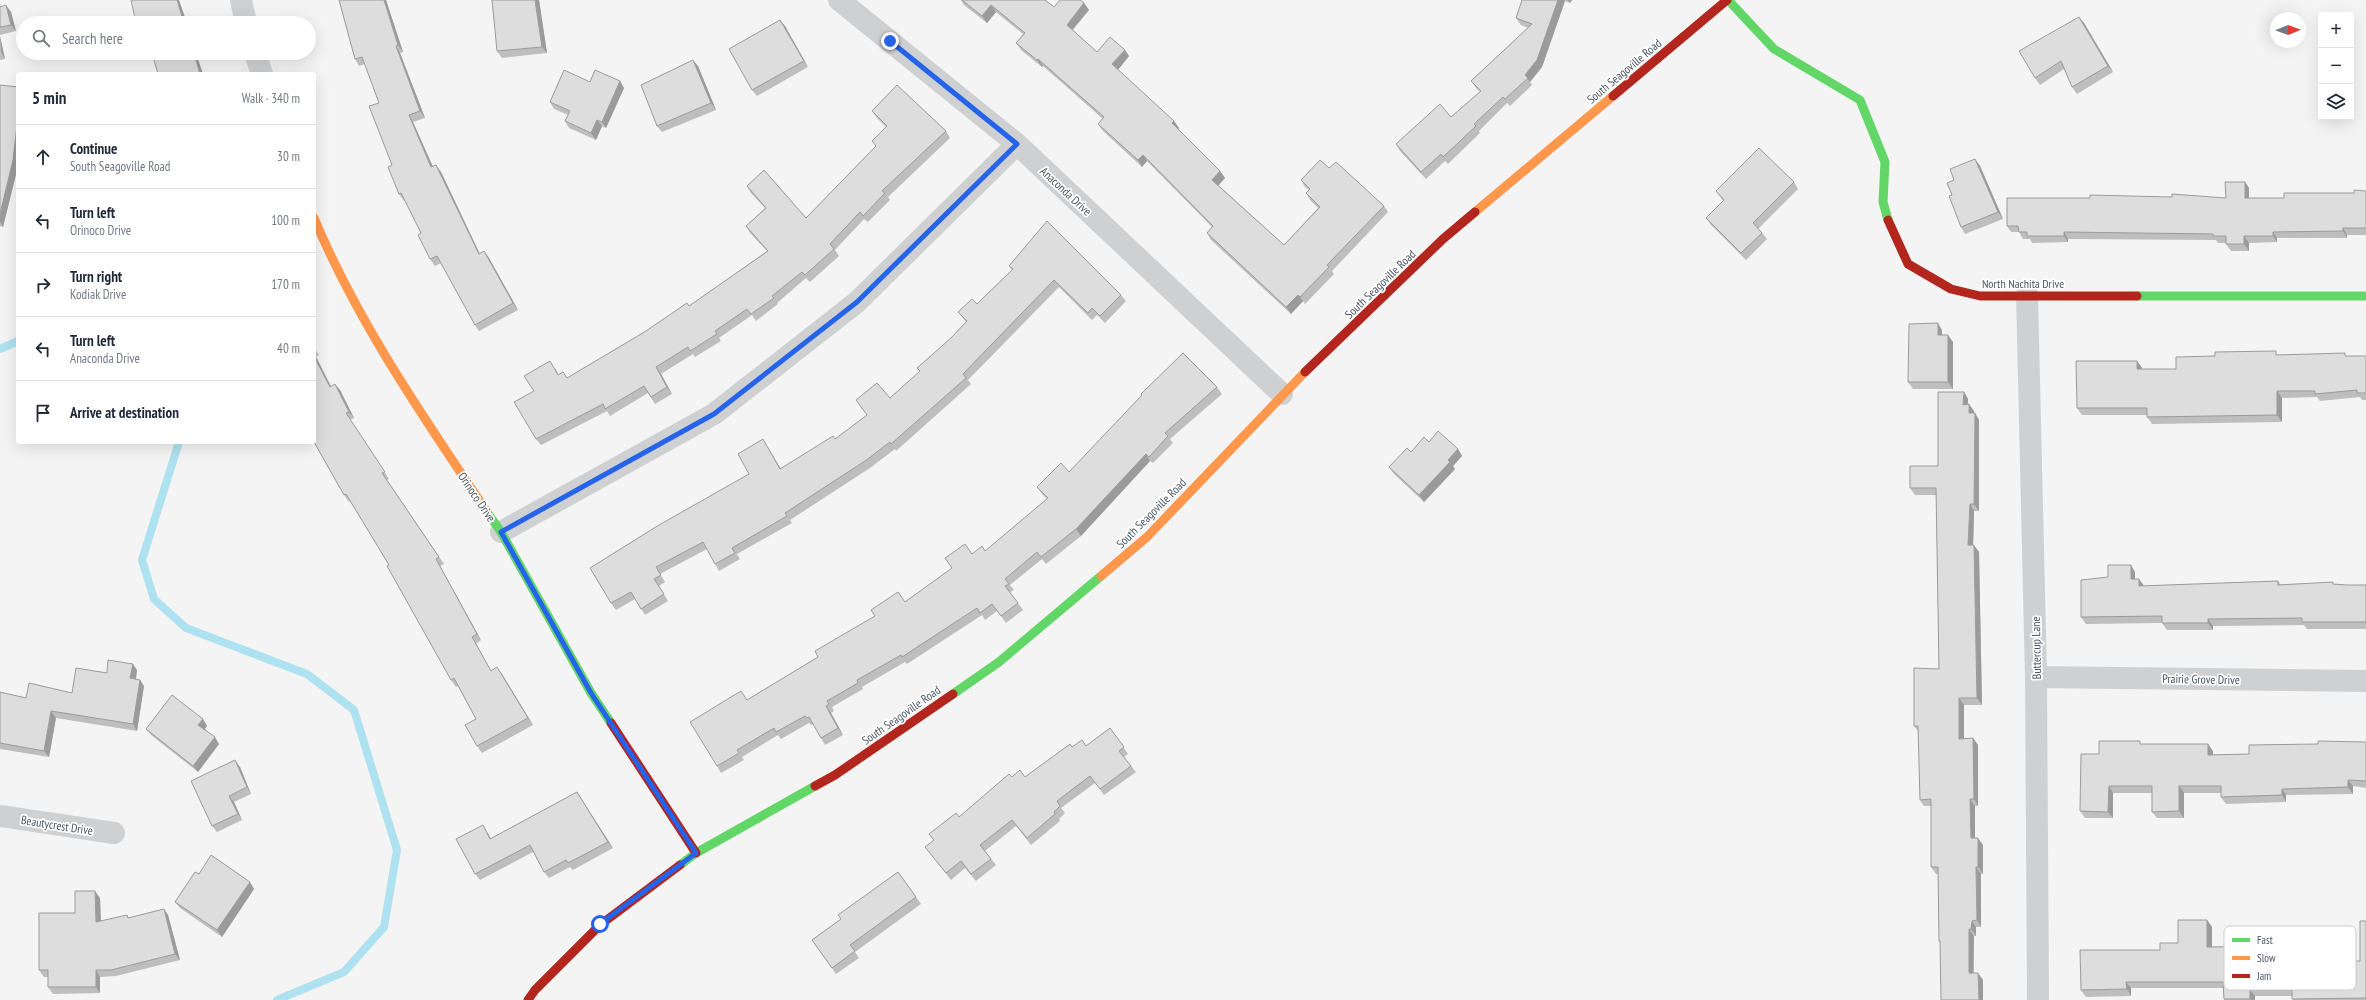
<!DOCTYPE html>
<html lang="en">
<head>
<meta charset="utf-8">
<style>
  :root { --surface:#fff; --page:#f2f2f3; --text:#1f2937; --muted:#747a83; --line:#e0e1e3 }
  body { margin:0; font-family:"PT Sans Narrow",sans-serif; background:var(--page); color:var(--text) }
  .controls { position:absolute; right:12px; top:12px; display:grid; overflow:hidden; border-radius:4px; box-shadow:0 4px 16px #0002 }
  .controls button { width:36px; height:36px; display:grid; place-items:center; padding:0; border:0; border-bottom:1px solid var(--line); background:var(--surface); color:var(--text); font:20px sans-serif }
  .compass { position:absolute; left:2270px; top:12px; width:36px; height:36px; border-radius:50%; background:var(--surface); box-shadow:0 4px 16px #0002; rotate:89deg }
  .stop { position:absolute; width:12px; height:12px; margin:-9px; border:3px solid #2563eb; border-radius:50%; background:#fff }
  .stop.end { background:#2563eb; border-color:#fff; box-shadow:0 1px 4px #0008 }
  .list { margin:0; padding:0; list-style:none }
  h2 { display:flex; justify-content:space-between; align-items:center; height:52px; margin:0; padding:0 16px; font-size:17px }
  h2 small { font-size:13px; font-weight:400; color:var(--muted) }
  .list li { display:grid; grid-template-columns:26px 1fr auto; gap:12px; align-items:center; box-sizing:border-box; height:64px; padding:0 16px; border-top:1px solid var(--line) }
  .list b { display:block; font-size:15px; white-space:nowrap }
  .list p { margin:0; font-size:13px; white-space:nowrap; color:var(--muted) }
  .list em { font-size:13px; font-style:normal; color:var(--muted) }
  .icon { flex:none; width:22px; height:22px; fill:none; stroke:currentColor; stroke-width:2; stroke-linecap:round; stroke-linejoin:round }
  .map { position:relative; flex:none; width:2366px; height:1000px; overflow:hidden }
  .search { position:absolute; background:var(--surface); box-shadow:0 4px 16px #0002; left:16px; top:16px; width:300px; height:44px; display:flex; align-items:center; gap:10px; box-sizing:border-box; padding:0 14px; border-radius:22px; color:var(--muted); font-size:15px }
  .panel { position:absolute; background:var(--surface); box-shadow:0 4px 16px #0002; left:16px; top:72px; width:300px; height:372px; border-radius:4px }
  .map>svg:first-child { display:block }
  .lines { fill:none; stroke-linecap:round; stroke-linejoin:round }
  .stream { stroke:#aee2f0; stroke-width:8 }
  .street { stroke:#ced0d2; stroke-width:22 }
  .fast { stroke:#63d668; stroke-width:9 }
  .slow { stroke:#ff974d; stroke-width:9 }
  .jam { stroke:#b3261e; stroke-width:9 }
  .wall { fill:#bebebf }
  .shaded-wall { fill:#9b9b9b }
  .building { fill:#ddddde; stroke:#9b9b9b }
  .route { stroke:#2563eb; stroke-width:5 }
  .labels { text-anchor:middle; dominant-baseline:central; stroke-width:3.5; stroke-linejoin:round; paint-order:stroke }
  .street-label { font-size:12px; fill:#4a5661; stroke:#fff }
  .key { fill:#fff; stroke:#c9ccd0; stroke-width:1 }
  .key-label { font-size:11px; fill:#4a5661 }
</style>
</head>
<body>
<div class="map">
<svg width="2366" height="1000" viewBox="0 0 2366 1000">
  <rect width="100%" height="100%" fill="#f4f4f4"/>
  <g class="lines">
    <path class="stream" d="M0,349L18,341
      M179,442L142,560L154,599L186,628L307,674L354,710L397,850L384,927L344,972L277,1000"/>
    <path class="street" d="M241,0L246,23
      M839,0L1017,144L1282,394
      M255,53L262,74
      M2027,295L2036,677L2038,1000
      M501,532L714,414L857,302L1017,144
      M2036,677L2366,681
      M0,816L114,833"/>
    <path class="fast" d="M1728,0L1774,49L1860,100L1885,162L1883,202L1888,220
      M2137,296H2366
      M487,512L501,532L591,693L611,723
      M953,694L999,662L1101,576
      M680,865L696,853L815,786"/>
    <path class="slow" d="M1475,212L1613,96
      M314,218C358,323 424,418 487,512
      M1101,576L1147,537L1305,372"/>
    <path class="jam" d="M1613,96L1727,0
      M1888,220L1908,264L1951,289L1980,296H2137
      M1305,372L1443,239L1475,212
      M611,723L696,853
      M815,786L835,775L953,694
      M528,1000L535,990L600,925L680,865"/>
  </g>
  <path class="wall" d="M339,0H386L403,52L400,53L425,118L413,122L433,167L441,172L480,254L484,251L489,258L518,310L479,331L475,325L441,263L435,266L430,259L421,233L405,201H404L399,194L392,165L379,103L365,64L359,66L355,59Z
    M539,0L547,53L502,58L497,51Z
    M961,0H1045L1054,7L1084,3L1089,10L1073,30L1097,52L1129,56L1118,70L1179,128L1178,129L1220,171L1225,178L1218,185L1284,245L1318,208L1310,200L1306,193L1309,190L1305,187L1301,180L1329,168L1384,206L1388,212L1332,271L1334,274L1305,304L1303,301L1291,314L1211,240L1207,233L1212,227L1147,161L1142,167L1103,131L1098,124L1103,119L1043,66L1042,67L1021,50L1016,43L1023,34L996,12L987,23L964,5Z
    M1522,0H1572L1570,3L1565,1L1542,67L1530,82L1532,85L1510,106L1507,103L1479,131L1480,133L1448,164L1445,161L1426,179L1400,151L1396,144L1451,117L1480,92L1476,88L1471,81L1528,28L1521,25L1516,18Z
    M0,7L11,12L16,31L0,35Z
    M2079,17L2084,23L2113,72L2077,94L2072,87L2064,69L2040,85L2035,78Z
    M785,26L808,67L757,96L752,90Z
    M0,36L5,59L0,60Z
    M698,66L716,110L662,132L657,126Z
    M620,81L624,88L606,128L602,126L596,140L569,128L565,121L568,115L554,109L550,102L590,82Z
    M0,85L18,87V166L3,227L0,226Z
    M872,111L946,131L950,138L888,197L890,200L868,222L864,219L835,250L839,256L810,282L806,278L777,303L778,304L756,321L752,315L719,338L721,341L695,357L693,354L661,374L672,394L655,404L648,393L610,416L607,411L541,445L536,439L534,391L555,368L559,375L563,372L567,378L689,306L767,251L750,233L746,226L765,208L751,193L747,186L806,218L876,146L872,141L886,127L877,118Z
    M1975,159L1980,166L2003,219L1965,234L1961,227L1952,195L1954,180Z
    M1794,182L1798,189L1758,229L1762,233L1767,239L1746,260L1711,225L1706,218L1723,201L1716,191Z
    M2245,182L2249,188V198H2284L2354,193L2366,191V235H2347V238H2277V242L2249,243V251H2231L2226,244V243H2218L2216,240L2068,239V242L2032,243L2030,239H2023L2019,232H2011L2007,226L2226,198Z
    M1009,266L1121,295L1126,301L1105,323L1097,315L1092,320L1059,287L968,380L971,384L896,451L895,449L870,468L790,520L792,523L737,554L740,559L719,571L715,564L707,549L660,574L665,582L659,586L668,601L645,615L635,599L616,610L611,603L749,474L767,446L781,469L835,439L867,415L856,400L890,398L920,372L917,368L951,338L966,322L958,312L977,304L1012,270Z
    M1942,330V335L1953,342V389H1913L1908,382Z
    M314,347L319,355L316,357L331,386L340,390L354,418L350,420L389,479L387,480L444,564L440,566L481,640L476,644L491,671L497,667L533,725L482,753L477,746L476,719L458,686L456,687L451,680L389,565L350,501L349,502L344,495L314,442Z
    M2279,355L2347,356H2366V400H2362L2360,397L2320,401L2317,397L2282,398V422L2152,424L2147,417V415H2082L2077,408L2137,361L2142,368V369H2176Z
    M1217,387L1222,394L1170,439L1173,443L1153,463L1150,461L1081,536L1046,564L1042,559L1010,585L1014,590L1010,592L1023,610L1006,623L997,611L985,620L982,615L907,664L905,662L862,687L863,689L832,707L834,711L831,713L843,735L825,745L813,724L811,725L809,723L781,739L778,735L742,757L744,760L721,773L717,766L747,700L818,657L905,602L972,554L985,551L1047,499L1042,494L1037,487L1069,472Z
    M1964,392L1968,399V404L1974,411V413H1975L1979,420V511H1974L1973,545L1979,552L1982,705H1964V739L1973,738L1978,745V806H1975V838L1983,845V874H1981V927H1976V936H1974V973L1983,980V1000L1939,941L1938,874H1936L1931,867V806H1924L1920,800L1919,732L1914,726L1939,669L1936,495H1915L1910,488L1938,466Z
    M1429,442L1458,449L1462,456L1453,466L1455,469L1424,502L1394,474L1389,467L1411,452Z
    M2135,572V579H2139L2144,586L2278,581L2281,585L2335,584L2347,585H2366V629H2307L2304,625L2213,626V630H2167L2162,623L2086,624L2081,617L2108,577Z
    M137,670L136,679L144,686L137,731L56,718L49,757L0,749V692L26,698L72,693L107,673Z
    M203,719L207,726L205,729L219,744L198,772L151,735L146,729Z
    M1110,728L1128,754L1124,757L1136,772L1104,795L1095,783L1061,808L1065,813L1059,819L1060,821L1031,845L1016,826L985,851L996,865L976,881L965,868L951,880L925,847L934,840L929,834L959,817L1012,777H1025L1072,747L1086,746Z
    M2366,742V788L2353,786V794L2286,795V802L2226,804L2221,797V793H2184V818H2157L2152,812V793H2113V818H2085L2080,811L2143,744L2213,751V755L2249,754Z
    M240,767L251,794L234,802L242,820L217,832L212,826Z
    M577,792L613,848L573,870L570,867L549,878L544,872L533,852L480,880L475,874L487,832L491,839Z
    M898,872L921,904L855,952L859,958L836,974L812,940L841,919Z
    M199,874L254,889L222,937L180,908L175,902Z
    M100,898L101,921L127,915L129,918L164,909L168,915L180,960L116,976L100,977V993L53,994L48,987V977H44L39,970L75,913Z
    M2207,920L2212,927V947L2282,946L2286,953L2287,962L2360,961L2366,921V1000H2293L2292,996H2255V1000H2224V988H2131V996L2086,997L2081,990L2160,950L2178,943Z"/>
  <path class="shaded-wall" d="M177,0H179L187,23H184Z
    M384,0H386L403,52L398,45Z
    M535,0H539L547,53L542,47Z
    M1558,0H1564L1565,1L1542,67L1530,82L1525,75Z
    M1568,0H1572L1570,3Z
    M1084,3L1089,10L1071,31L1067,25Z
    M6,5L11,12L16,31L11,25Z
    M991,5L996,12L987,23L982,16Z
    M2079,17L2084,23L2113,72L2108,66Z
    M780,20L785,26L808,67L804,61Z
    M0,36L5,59L1,52Z
    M396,46L400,53L425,118L420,111Z
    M1125,50L1129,56L1117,71L1112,64Z
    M194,53H196L203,74H200Z
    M1038,59L1043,66L1042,67L1037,60Z
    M693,60L698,66L716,110L711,103Z
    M620,81L624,88L606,128L602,122Z
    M409,115L413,122L436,174L431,167Z
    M18,117V166L3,227L0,222V214Z
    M597,120L602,126L596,140L591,133Z
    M1174,121L1179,128L1177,130L1172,123Z
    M1143,155L1147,161L1142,167L1138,160Z
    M1975,159L1980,166L2003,219L1998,212Z
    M436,165L441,172L483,261L479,254Z
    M1220,171L1225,178L1217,187L1212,180Z
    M2245,182L2249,188V205L2245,198Z
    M2343,228L2347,235V238L2343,231Z
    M2064,232L2068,239V242L2064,236Z
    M2273,232L2277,238V242L2273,236Z
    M2244,236L2249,243V251L2244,244Z
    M484,251L489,258L518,310L513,303Z
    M1298,295L1303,301L1291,314L1286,307Z
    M1938,323L1942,330V342L1938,335Z
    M1948,335L1953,342V389L1948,382Z
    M314,354L316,357L334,393L330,387L314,356Z
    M2137,361L2142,368V376L2137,369Z
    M656,367L661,374L672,394L667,387Z
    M335,384L340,390L354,418L349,412Z
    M2277,391L2282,398V422L2277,415Z
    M1964,392L1968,399V411L1963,405Z
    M1969,404L1974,411V420L1969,413Z
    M1975,413L1979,420V511L1974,504Z
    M763,439L767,446L785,476L780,469Z
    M1458,449L1462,456L1453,466L1455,469L1424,502L1419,495L1448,460Z
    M1146,454L1150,461L1081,536L1076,529Z
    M1970,504L1974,511L1973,552L1968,545Z
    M1974,545L1979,552L1982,705L1977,698Z
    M436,559L440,566L481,640L477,634Z
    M2131,565L2135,572V586L2131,579Z
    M2139,579L2144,586H2139Z
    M2208,619L2213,626V630L2208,623Z
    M133,664L137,670L135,685L130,678Z
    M497,667L502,674L533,725L528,718Z
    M140,680L144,686L137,731L133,724Z
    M1959,698L1964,705V745L1959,739Z
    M826,706L831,713L843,735L838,728Z
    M51,711L56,718L49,757L44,751Z
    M203,719L207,726L203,731L198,725Z
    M215,737L219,744L198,772L193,766Z
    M1973,738L1978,745V806L1974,799Z
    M2208,744L2213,751V762L2208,755Z
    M235,760L240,767L251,794L247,787Z
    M2348,780L2353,786V794L2348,787Z
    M2109,786L2113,793V818L2108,812Z
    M2179,786L2184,793V818L2179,811Z
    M2282,789L2286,795V802L2282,795Z
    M577,792L581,799L613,848L608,842Z
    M229,796L234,802L242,820L238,814Z
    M1970,799L1975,806V845L1971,838Z
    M483,825L495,846L490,839Z
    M1978,838L1983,845V874L1978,867Z
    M1976,867L1981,874V927L1977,920Z
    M250,882L254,889L222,937L217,930Z
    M95,891L100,898L101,929L96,922Z
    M164,909L168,915L180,960L175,954Z
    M2207,920L2212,927V954L2207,947Z
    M1972,921L1976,927V936L1971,929Z
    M1969,929L1974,936L1973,980L1969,973Z
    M2282,946L2286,953L2287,969L2282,962Z
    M96,970L100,977V993L96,987Z
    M1978,973L1983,980V1000H1979Z
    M2126,982L2131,988V996L2127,989Z
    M2250,990L2255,996V1000H2251L2250,999Z"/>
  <path class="building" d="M131,0H177L184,23H136Z
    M339,0H384L398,45L396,46L420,111L409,115L431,167L436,165L479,254L484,251L513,303L475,325L437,256L430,259L418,235L421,233L401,193L399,194L388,167L392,165L369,106L379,103L362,57L355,59Z
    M492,0H535L542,47L497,51Z
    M962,0H1045L1054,7L1060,0H1080L1084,3L1067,25L1097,52L1110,37L1125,50L1112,64L1174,121L1172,123L1220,171L1212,180L1284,245L1320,207L1306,193L1310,189L1301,180L1320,160L1329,168L1336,162L1384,206L1327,265L1329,267L1300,297L1298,295L1286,307L1207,233L1213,226L1143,155L1138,160L1098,124L1104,117L1038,59L1037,60L1016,43L1025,33L991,5L982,16Z
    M1522,0H1558L1537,60L1525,75L1528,78L1505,99L1503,97L1474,124L1476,126L1443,157L1441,154L1421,172L1396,144L1440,104L1451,117L1481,91L1471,81L1532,24L1516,18Z
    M6,5L11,25L0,27V7Z
    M2079,17L2108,66L2072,87L2061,61L2035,78L2019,51Z
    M780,20L804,61L752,90L729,49Z
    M152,53H194L200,74H158Z
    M693,60L711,103L657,126L641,85Z
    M564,70L590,82L595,70L620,81L602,122L597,120L591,133L565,121L570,111L550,102Z
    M0,85L18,87V117L13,160L0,214Z
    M897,85L946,131L882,191L885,193L863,216L860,212L830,244L834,249L805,275L802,272L772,296L774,298L751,314L747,309L715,331L717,334L690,351L688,347L656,367L667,387L651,397L644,386L605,409L603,404L536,439L514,402L534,391L524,376L550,361L558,375L563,372L567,378L646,331L687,303L689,306L768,251L746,226L766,208L747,186L764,170L806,218L876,146L872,141L887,126L872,111Z
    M1759,148L1794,182L1753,223L1762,233L1741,253L1706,218L1724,200L1716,191Z
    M1975,159L1998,212L1961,227L1949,196L1952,195L1947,183L1954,180L1950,169Z
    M2225,182H2245V198H2284V193H2354V190L2366,191V228H2343V231L2273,232V236H2244V244H2226V236H2213V234L2064,232V236H2027V232H2019L2018,226H2007V198H2090V195L2172,197V194L2226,198Z
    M1047,221L1121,295L1100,316L1092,308L1088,313L1054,280L963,374L966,378L891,444L890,442L865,461L785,513L787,516L732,548L735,553L715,564L703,542L656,567L661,575L654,579L664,594L641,609L631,592L611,603L590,568L659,525L749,474L738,454L763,439L780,469L833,436L835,439L867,415L856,400L877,383L890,398L920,371L917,368L951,338L967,321L958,312L972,299L977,304L1013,269L1009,266Z
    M1938,323V335H1948V382H1908L1909,324Z
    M2276,351V355L2345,353V356H2366V393H2357V390L2315,394V391H2277V415L2147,417V408H2077L2076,361H2137V369H2176V357L2215,356V352Z
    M1183,353L1217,387L1165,433L1168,436L1149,457L1146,454L1076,529L1041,557L1037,552L1005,579L1009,584L1005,586L1018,603L1001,616L992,604L980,613L977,608L902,657L901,655L857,680L858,683L827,701L829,704L826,706L838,728L821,738L809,717L806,718L805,716L776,732L774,728L737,750L739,753L717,766L690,722L741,691L747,700L818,657L815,651L875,616L871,610L898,592L905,602L952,568L945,558L965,544L972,554L982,546L985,551L1048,498L1037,487L1061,463L1069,472L1142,395L1141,394Z
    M314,356L330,387L335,384L349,412L346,413L385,472L382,473L439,557L436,559L477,634L472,637L491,671L497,667L528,718L477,746L465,725L476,719L454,678L451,680L387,566L389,565L346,494L344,495L314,442Z
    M1938,392H1964L1963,405L1969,404V413H1975L1974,504H1970L1968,545H1974L1977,698H1959V739L1973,738L1974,799H1970L1971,838H1978V867H1976L1977,920L1972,921L1971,929H1969V973H1978L1979,1000H1941L1940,941H1939L1938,867H1931V799L1920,800L1918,726H1914V668L1939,669L1936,488H1910V466H1938Z
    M1438,431L1458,449L1448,460L1450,462L1419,495L1389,467L1407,448L1411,452L1424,437L1429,442Z
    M2108,565H2131V579H2139V586L2278,581V585L2333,582V584L2347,585H2366V622H2302V618L2208,619V623H2162V616L2081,617V580L2108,577Z
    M108,660L133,664L130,678L140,680L133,724L51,711L44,751L0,743V692L26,698L29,683L72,693L76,668L107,673Z
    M172,695L203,719L198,725L215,737L193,766L146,729Z
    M1110,728L1124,747L1119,751L1131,766L1100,789L1090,776L1057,801L1060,806L1054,812L1055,814L1027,838L1012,820L980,845L991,859L971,874L961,861L946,873L925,847L934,840L929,834L956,813L959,817L1009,774L1012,777L1020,770L1025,777L1070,744L1072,747L1082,740L1086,746Z
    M2099,741H2140V744H2208V755L2249,754V745L2318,744V741L2366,742V781L2348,780V787L2282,789V795L2221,797V786H2179V811L2152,812V786H2109L2108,812L2080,811L2081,754H2099Z
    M235,760L247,787L229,796L238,814L212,826L191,781Z
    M577,792L608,842L568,863L566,860L544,872L530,845L475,874L456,839L483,825L490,839Z
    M211,855L250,882L217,930L175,902L195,872L199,874Z
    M898,872L916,897L850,945L855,951L832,968L812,940L841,919L838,915Z
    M75,891H95L96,922L127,915L128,918L164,909L175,954L111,970H96V987H48V970H39V913H75Z
    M2178,920H2207V947L2282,946V962L2360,961V921H2366V998L2292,999V990H2250V999H2224L2223,982H2126L2127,989L2081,990L2080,950H2160V943H2178Z"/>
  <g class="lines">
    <path class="route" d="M600,924L696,853L591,693L501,532L714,414L857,302L1017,144L890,41"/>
  </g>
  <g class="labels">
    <g class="street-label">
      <text transform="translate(1624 71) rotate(-40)">South Seagoville Road</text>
      <text transform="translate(1066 191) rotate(43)">Anaconda Drive</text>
      <text x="2023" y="283">North Nachita Drive</text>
      <text transform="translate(1380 284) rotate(-44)">South Seagoville Road</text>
      <text transform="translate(477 497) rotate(56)">Orinoco Drive</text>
      <text transform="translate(1151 513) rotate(-45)">South Seagoville Road</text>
      <text transform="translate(2036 648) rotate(-91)">Buttercup Lane</text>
      <text transform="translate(2201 679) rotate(1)">Prairie Grove Drive</text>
      <text transform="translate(901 715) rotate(-35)">South Seagoville Road</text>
      <text transform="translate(57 825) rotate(9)">Beautycrest Drive</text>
    </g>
  </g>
  <rect x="2224" y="926" width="132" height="64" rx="6" class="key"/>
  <rect x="2232" y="938" width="18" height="4" fill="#63d668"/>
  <rect x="2232" y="956" width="18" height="4" fill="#ff974d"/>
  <rect x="2232" y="974" width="18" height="4" fill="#b3261e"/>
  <g class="key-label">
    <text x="2257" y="944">Fast</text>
    <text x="2257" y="962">Slow</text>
    <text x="2257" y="980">Jam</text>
  </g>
</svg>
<div class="controls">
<button>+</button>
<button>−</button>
<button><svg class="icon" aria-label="layers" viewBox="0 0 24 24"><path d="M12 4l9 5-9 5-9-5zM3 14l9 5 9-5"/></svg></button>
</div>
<svg class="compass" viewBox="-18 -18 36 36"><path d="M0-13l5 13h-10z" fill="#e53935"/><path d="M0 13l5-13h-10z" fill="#747a83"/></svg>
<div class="stop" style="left:600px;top:924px"></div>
<div class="stop end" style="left:890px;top:41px"></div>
<div class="search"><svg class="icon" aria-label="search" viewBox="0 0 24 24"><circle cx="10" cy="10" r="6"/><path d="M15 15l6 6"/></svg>Search here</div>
<section class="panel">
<h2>5 min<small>Walk · 340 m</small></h2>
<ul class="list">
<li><svg class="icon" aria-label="ahead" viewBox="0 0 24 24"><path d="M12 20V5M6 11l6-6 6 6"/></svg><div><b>Continue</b><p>South Seagoville Road</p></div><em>30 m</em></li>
<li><svg class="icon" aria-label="left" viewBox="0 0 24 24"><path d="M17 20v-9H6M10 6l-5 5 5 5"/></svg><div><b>Turn left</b><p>Orinoco Drive</p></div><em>100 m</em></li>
<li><svg class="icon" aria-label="right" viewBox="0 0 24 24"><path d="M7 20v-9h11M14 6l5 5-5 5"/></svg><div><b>Turn right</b><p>Kodiak Drive</p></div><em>170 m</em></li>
<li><svg class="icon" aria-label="left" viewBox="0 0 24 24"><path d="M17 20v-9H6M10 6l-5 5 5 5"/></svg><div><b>Turn left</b><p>Anaconda Drive</p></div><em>40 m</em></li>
<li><svg class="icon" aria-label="arrive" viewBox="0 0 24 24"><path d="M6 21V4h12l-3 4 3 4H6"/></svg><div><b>Arrive at destination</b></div></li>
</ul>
</section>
</div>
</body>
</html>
